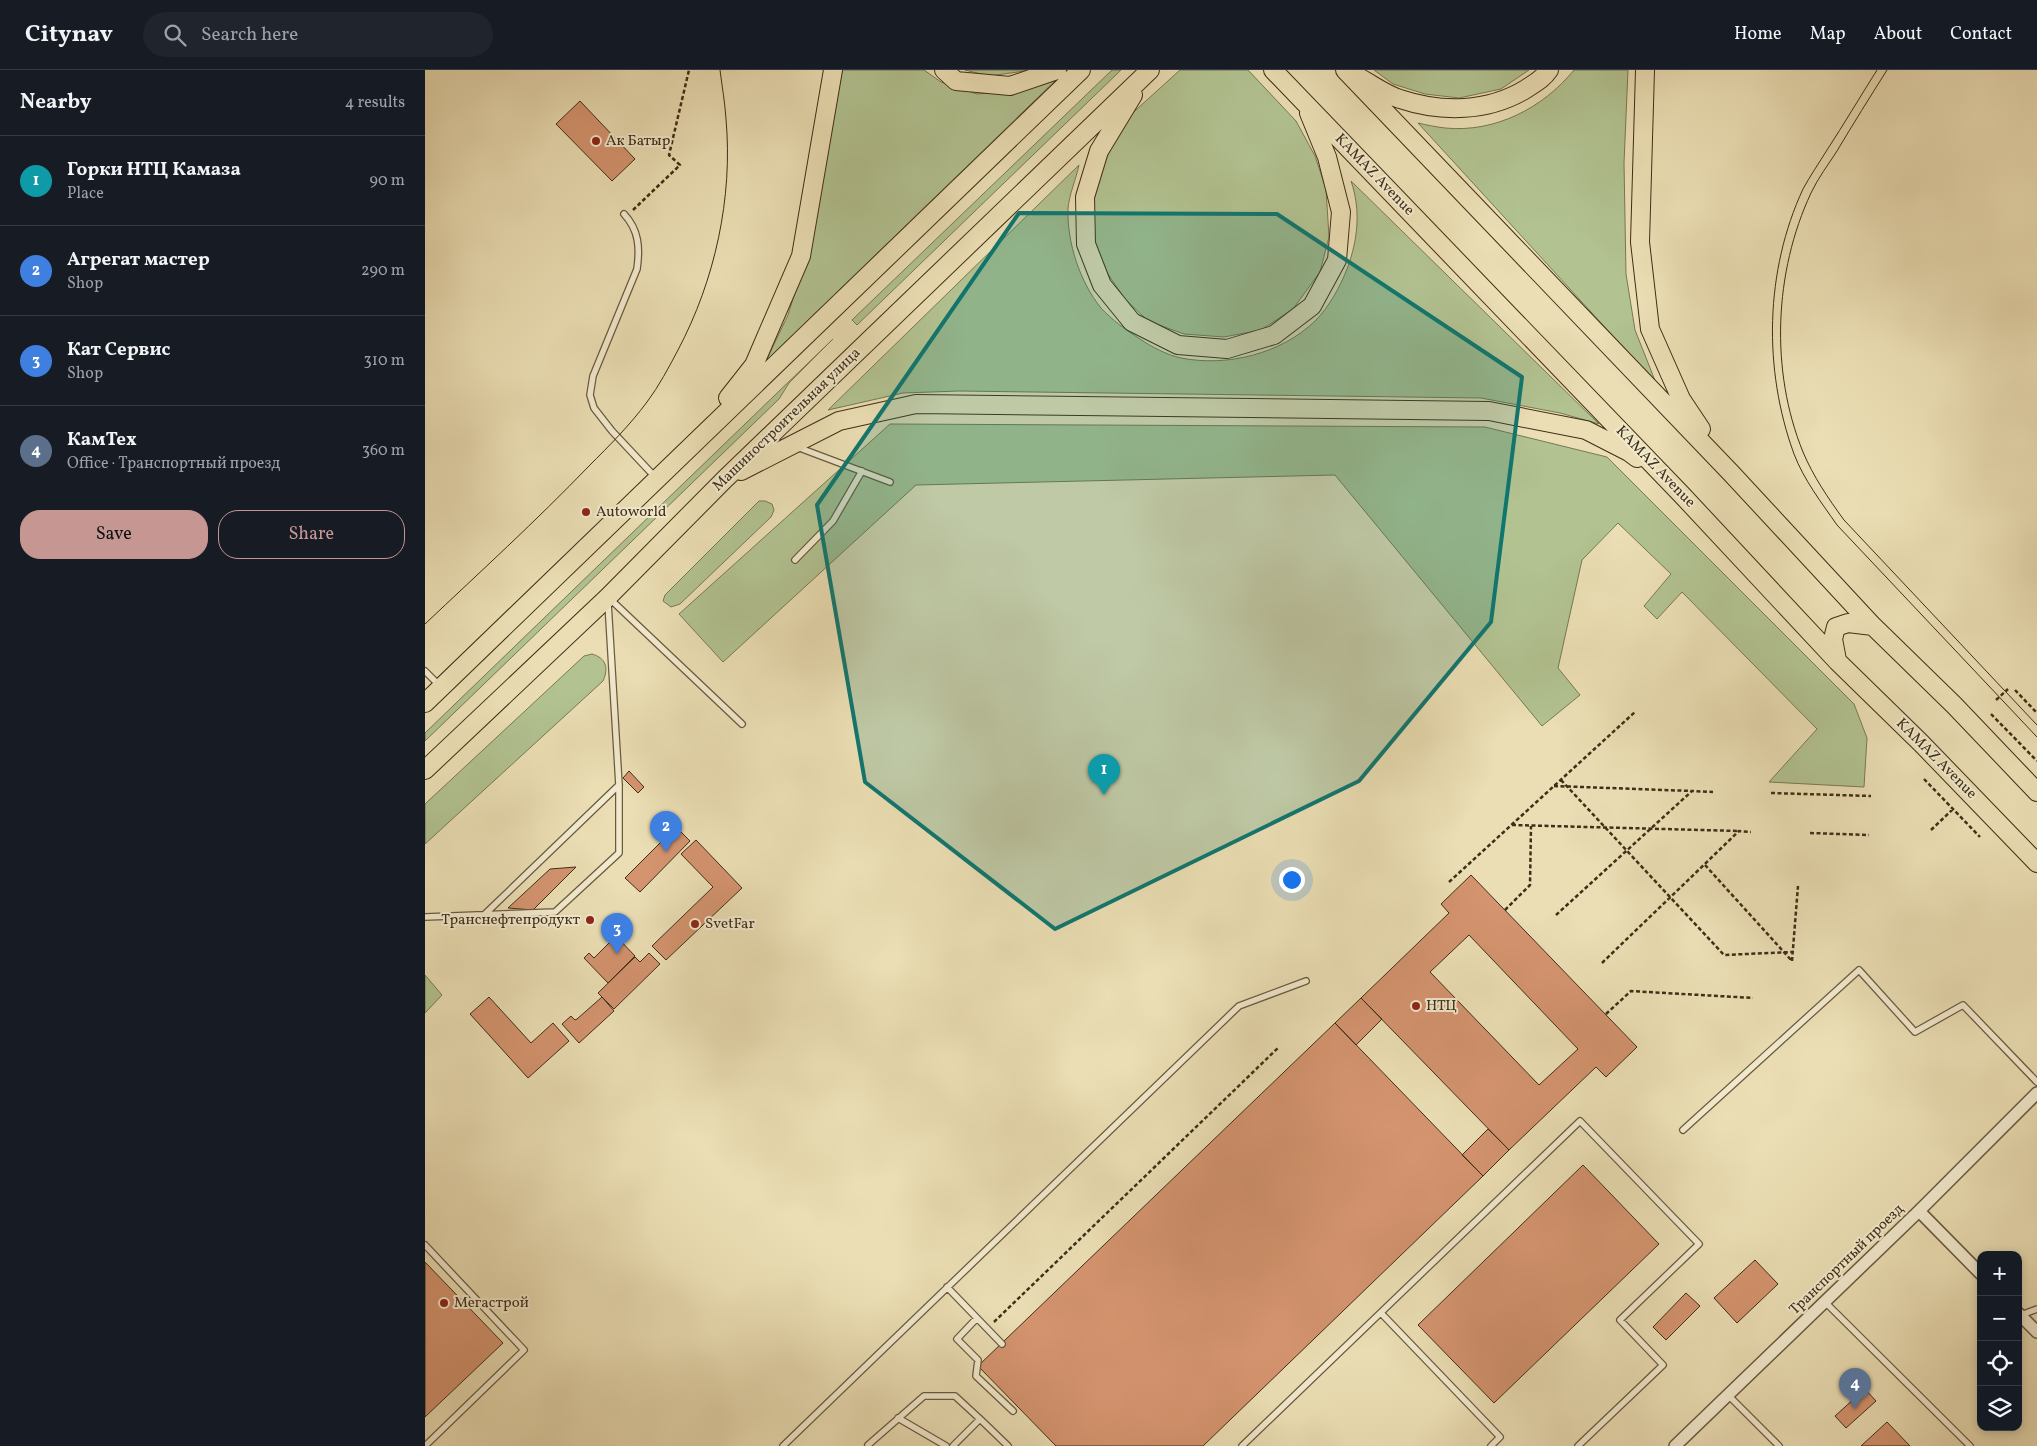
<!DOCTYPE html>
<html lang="en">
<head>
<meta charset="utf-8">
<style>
  :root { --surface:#171b24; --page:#20242c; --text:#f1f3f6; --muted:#9ea1a6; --line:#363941; --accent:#c59692 }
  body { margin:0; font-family:Vollkorn,serif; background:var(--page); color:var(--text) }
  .controls { position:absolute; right:15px; bottom:15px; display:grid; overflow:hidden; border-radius:10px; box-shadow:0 2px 8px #0003 }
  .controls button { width:45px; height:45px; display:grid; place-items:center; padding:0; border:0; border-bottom:1px solid var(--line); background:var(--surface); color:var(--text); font:25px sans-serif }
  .you { position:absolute; left:866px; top:809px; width:18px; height:18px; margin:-12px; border:4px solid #fff; border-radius:50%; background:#1a73e8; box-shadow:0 0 0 8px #1a73e833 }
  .badge { display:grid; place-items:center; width:32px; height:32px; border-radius:50%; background:var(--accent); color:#fff; font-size:16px; font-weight:700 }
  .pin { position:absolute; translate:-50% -41px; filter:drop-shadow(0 1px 2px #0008) }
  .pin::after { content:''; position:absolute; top:26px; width:18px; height:15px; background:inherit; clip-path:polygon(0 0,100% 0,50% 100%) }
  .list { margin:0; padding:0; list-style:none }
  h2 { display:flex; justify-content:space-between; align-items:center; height:65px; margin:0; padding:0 20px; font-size:21px }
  h2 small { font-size:16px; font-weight:400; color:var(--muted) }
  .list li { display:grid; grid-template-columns:32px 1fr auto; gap:15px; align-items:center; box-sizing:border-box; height:90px; padding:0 20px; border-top:1px solid var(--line) }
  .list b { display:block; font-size:19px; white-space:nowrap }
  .list p { margin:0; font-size:16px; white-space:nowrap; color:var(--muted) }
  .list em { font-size:16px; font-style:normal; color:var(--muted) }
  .actions { display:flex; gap:10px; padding:15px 20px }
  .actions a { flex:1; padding:11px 0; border:1px solid var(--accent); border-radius:20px; text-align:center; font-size:18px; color:var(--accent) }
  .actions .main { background:var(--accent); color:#111 }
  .icon { flex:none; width:28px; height:28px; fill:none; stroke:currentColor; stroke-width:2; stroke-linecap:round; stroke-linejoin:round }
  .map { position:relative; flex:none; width:1612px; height:1376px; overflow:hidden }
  header { display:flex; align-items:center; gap:30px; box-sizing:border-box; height:70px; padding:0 25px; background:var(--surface); border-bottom:1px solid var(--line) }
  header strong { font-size:24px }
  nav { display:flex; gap:28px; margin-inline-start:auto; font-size:18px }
  .search { width:350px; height:45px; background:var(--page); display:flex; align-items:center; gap:12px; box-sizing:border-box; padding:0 18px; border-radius:28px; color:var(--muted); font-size:19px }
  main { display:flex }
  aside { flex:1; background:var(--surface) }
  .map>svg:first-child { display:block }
  .green { fill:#b2c291; stroke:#787854 }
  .building { fill:#d4946f; stroke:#3f2e17; fill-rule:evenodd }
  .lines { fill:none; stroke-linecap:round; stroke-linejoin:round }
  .lane-casing { stroke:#6a5a3e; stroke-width:8 }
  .street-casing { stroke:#6a5a3e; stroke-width:14 }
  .primary-casing { stroke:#3f2e17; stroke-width:20 }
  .path { stroke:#3f2e17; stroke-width:2.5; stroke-dasharray:4 2.5; stroke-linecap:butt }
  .lane { stroke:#f2eace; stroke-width:5.5 }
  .street { stroke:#f2eace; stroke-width:11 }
  .primary { stroke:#ebdeb4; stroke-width:18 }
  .tram { stroke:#3f2e17; stroke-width:1 }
  .marked { fill:#0f766e; fill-opacity:0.2; stroke:#0f766e; stroke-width:4; stroke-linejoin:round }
  .poi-dot { fill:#8f2418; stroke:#f2eace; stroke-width:2 }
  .labels { text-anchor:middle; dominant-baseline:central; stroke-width:4; stroke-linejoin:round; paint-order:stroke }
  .poi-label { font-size:15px; fill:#3f2e17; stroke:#f2eace; text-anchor:start }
  .street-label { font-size:15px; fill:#3f2e17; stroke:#f2eace }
</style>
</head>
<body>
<header>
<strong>Citynav</strong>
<div class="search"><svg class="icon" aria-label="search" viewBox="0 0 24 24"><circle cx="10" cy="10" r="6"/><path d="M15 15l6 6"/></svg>Search here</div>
<nav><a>Home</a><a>Map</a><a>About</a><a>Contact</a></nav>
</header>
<main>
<aside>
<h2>Nearby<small>4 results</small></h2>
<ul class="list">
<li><span class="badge" style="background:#0f9aa8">1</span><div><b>Горки НТЦ Камаза</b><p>Place</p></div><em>90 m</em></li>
<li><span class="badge" style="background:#3f7fe0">2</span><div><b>Агрегат мастер</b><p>Shop</p></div><em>290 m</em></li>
<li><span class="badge" style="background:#3f7fe0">3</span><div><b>Кат Сервис</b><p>Shop</p></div><em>310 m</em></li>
<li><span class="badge" style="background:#5c6f8a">4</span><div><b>КамТех</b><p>Office · Транспортный проезд</p></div><em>360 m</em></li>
</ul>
<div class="actions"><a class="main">Save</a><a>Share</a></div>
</aside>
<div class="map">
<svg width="1612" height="1376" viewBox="0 0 1612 1376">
  <rect width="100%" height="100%" fill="#ebdeb4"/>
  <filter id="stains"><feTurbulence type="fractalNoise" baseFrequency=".004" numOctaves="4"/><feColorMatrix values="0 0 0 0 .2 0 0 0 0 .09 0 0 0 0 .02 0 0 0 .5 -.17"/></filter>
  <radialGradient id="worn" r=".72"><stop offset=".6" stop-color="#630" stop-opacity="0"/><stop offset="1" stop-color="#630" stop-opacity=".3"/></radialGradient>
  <path class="green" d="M415,0H499L516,12L552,24L586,21L635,6L341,291L363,245L380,190Z
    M540,0H607L564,6Z
    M687,0H696L432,255L427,250Z
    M755,0H823L871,51L890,86L901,119L904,167L895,202L868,239L836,260L799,267L759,264L723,251L700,229L674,191L664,155L668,120L681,88L701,49Z
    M949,0H1104L1076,19L1034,28L1000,24L968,14Z
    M1149,0H1203L1199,93L1201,204L1210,260L1231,313L993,53C1002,55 1011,57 1020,58C1070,63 1118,38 1149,0Z
    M654,95C651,109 644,125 643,139C642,173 655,212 676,238C687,250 701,260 715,269C727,277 742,285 756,288C802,297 856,284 890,251C904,237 915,217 922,199C933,170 936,140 926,111L1174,354L1135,343L1056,328L534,321L478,323L403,340Z
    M408,269L364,313L354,329L0,671V663Z
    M465,354L1060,357L1182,387L1429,634L1442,668L1439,717L1344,712L1392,659L1257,522L1232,549L1219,536L1246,504L1193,453L1157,490L1133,598L1155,625L1117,656L910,405L491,415L298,592L254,544Z
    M334,431H340L347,434L349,440L346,447L255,534L246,537L238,531L240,525Z
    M167,584C181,588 184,598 178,611L0,774V734L159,586Z
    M0,905L17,925L0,943Z"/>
  <path class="building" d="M155,31L210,89L187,111L131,54Z
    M204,701L219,717L213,723L198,708Z
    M251,757L265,771L215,822L200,808Z
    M271,770L317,818L241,890L227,876L288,817L256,784Z
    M151,797L108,840L83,838L125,799Z
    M1046,805L1212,977L1181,1007L1171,997L1084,1080L936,928L1024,843L1016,834ZM1044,865L1153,979L1114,1015L1005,902Z
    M191,866L210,886L183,913L159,888L164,883L169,888Z
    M224,883L235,894L189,939L173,923L210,887L215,892Z
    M64,927L106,973L128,953L144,971L103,1008L45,944Z
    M177,927L189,941L154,973L137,954L146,946L150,950L152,949Z
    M936,928L957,949L931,975L910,953Z
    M910,953L1058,1106L778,1376H631L553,1296Z
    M1063,1059L1084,1080L1058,1106L1037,1085Z
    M1158,1095L1234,1174L1069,1333L993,1255Z
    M1330,1190L1353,1214L1312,1253L1289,1228Z
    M0,1192L78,1273L0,1347Z
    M1261,1223L1275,1236L1241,1270L1228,1257Z
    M1440,1319L1451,1331L1421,1358L1410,1346Z
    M1462,1352L1485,1376H1436Z"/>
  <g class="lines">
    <g class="lane-casing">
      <path id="lane" d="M199,144C214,160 215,178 212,199L168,306L165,325L169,338L187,361L231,408
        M372,377L465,412
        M370,490L408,451L437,401
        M184,528L317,654
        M0,601L14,615
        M59,845L194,715
        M0,847L130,842L194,783V715L183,533
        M1258,1060L1434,900L1490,962L1538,935L1612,1012
        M0,1175L99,1280L0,1376
        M522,1217L577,1274
        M1400,1232L1545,1376
        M956,1243L1075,1367L1066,1376
        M1596,1245L1612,1239
        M552,1248L532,1269L553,1290L551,1306L588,1341
        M1303,1325L1354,1376
        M473,1348L521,1376
        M443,1375L499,1326H530L555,1349
        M358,1376L814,936L881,911
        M528,1376L555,1349L583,1376
        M817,1376L1155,1051L1274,1174L1195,1250L1238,1295L1153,1376"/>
    </g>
    <g class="street-casing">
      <path id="street" d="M1494,1141L1556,1204
        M1593,1243L1612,1262
        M1250,1376L1494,1141L1612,1023"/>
    </g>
    <g class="primary-casing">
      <path id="primary" d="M519,0L531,11L585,16L632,0
        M848,0L1257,425L1412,591L1496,673L1612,793
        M920,0L1306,403L1448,556L1529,635L1612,722
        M1220,0L1215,172L1225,259L1256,329L1276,359
        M935,8C948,15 961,25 975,29C1017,43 1063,42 1101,19C1110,13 1118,9 1124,0
        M708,25L674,81L660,127L661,174L677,215L707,252L753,275L802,279L849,265L887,236L912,190L916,142L902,87L884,43
        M303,328L329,295L376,186L408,0
        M316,401L414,351L491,334L1064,341L1161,360L1204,382L1212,388
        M1412,590L1408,569L1411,557L1423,553L1448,556
        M0,633L656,0
        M0,700L183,527L300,409L725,0"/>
    </g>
    <path class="path" d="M208,140L255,95L244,85L264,0
      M1590,620L1612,643
      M1571,630L1583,619
      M1566,644L1612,691
      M1499,709L1555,767
      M1136,710L1299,885L1367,882
      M1129,716L1267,721
      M1346,723L1446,726
      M1087,755L1314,761
      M1506,760L1528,739
      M1385,763L1444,765
      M1280,795L1367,891
      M1024,812L1211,641
      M1080,840L1105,815L1106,756
      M1131,845L1267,721L1288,722
      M1367,891L1373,816
      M1177,893L1314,761L1326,762
      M1181,944L1206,921L1328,928
      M569,1252L854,977"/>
    <use href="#lane" class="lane"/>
    <use href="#street" class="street"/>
    <use href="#primary" class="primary"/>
    <path class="tram" d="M1452,0C1435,27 1419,54 1402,80C1394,93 1385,106 1378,119C1340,201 1338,299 1369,384C1379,410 1396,432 1412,455L1612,667
      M1462,0C1445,27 1428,54 1412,81C1403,95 1393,108 1386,123C1349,202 1345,301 1378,382C1388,406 1403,428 1419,450L1612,655
      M0,554C55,502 111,451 164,396C184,376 205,355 222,332C234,316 244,297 253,280C290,210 308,128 301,49C300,33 297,16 295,0"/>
  </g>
  <path class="marked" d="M594,143L852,144L1097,307L1066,552L934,711L630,859L440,712L392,435Z"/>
  <g class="poi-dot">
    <circle cx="171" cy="71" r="5"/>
    <circle cx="161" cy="442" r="5"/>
    <circle cx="165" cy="850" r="5"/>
    <circle cx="270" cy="854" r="5"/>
    <circle cx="991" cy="936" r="5"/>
    <circle cx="19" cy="1233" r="5"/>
  </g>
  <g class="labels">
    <g class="poi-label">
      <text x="181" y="71">Ак Батыр</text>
      <text x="171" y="442">Autoworld</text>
      <text x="155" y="850" text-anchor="end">Транснефтепродукт</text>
      <text x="280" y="854">SvetFar</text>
      <text x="1001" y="936">НТЦ</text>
      <text x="29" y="1233">Мегастрой</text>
    </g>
    <g class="street-label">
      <text transform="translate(949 105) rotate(46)">KAMAZ Avenue</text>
      <text transform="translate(362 350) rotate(-44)">Машиностроительная улица</text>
      <text transform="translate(1230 397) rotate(46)">KAMAZ Avenue</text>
      <text transform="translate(1511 689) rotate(45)">KAMAZ Avenue</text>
      <text transform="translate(1422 1190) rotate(-44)">Транспортный проезд</text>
    </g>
  </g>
  <rect width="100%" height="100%" filter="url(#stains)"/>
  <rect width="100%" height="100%" fill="url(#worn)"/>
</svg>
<div class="controls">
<button>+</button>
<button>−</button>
<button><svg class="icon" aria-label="locate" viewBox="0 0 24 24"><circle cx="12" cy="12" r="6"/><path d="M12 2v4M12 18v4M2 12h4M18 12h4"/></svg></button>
<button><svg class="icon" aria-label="layers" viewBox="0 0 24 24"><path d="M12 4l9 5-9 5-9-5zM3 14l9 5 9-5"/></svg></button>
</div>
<div class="you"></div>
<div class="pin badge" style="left:679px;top:725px;background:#0f9aa8">1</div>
<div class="pin badge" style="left:241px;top:782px;background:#3f7fe0">2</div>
<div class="pin badge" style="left:192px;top:884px;background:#3f7fe0">3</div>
<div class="pin badge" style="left:1430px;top:1339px;background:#5c6f8a">4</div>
</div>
</main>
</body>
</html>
